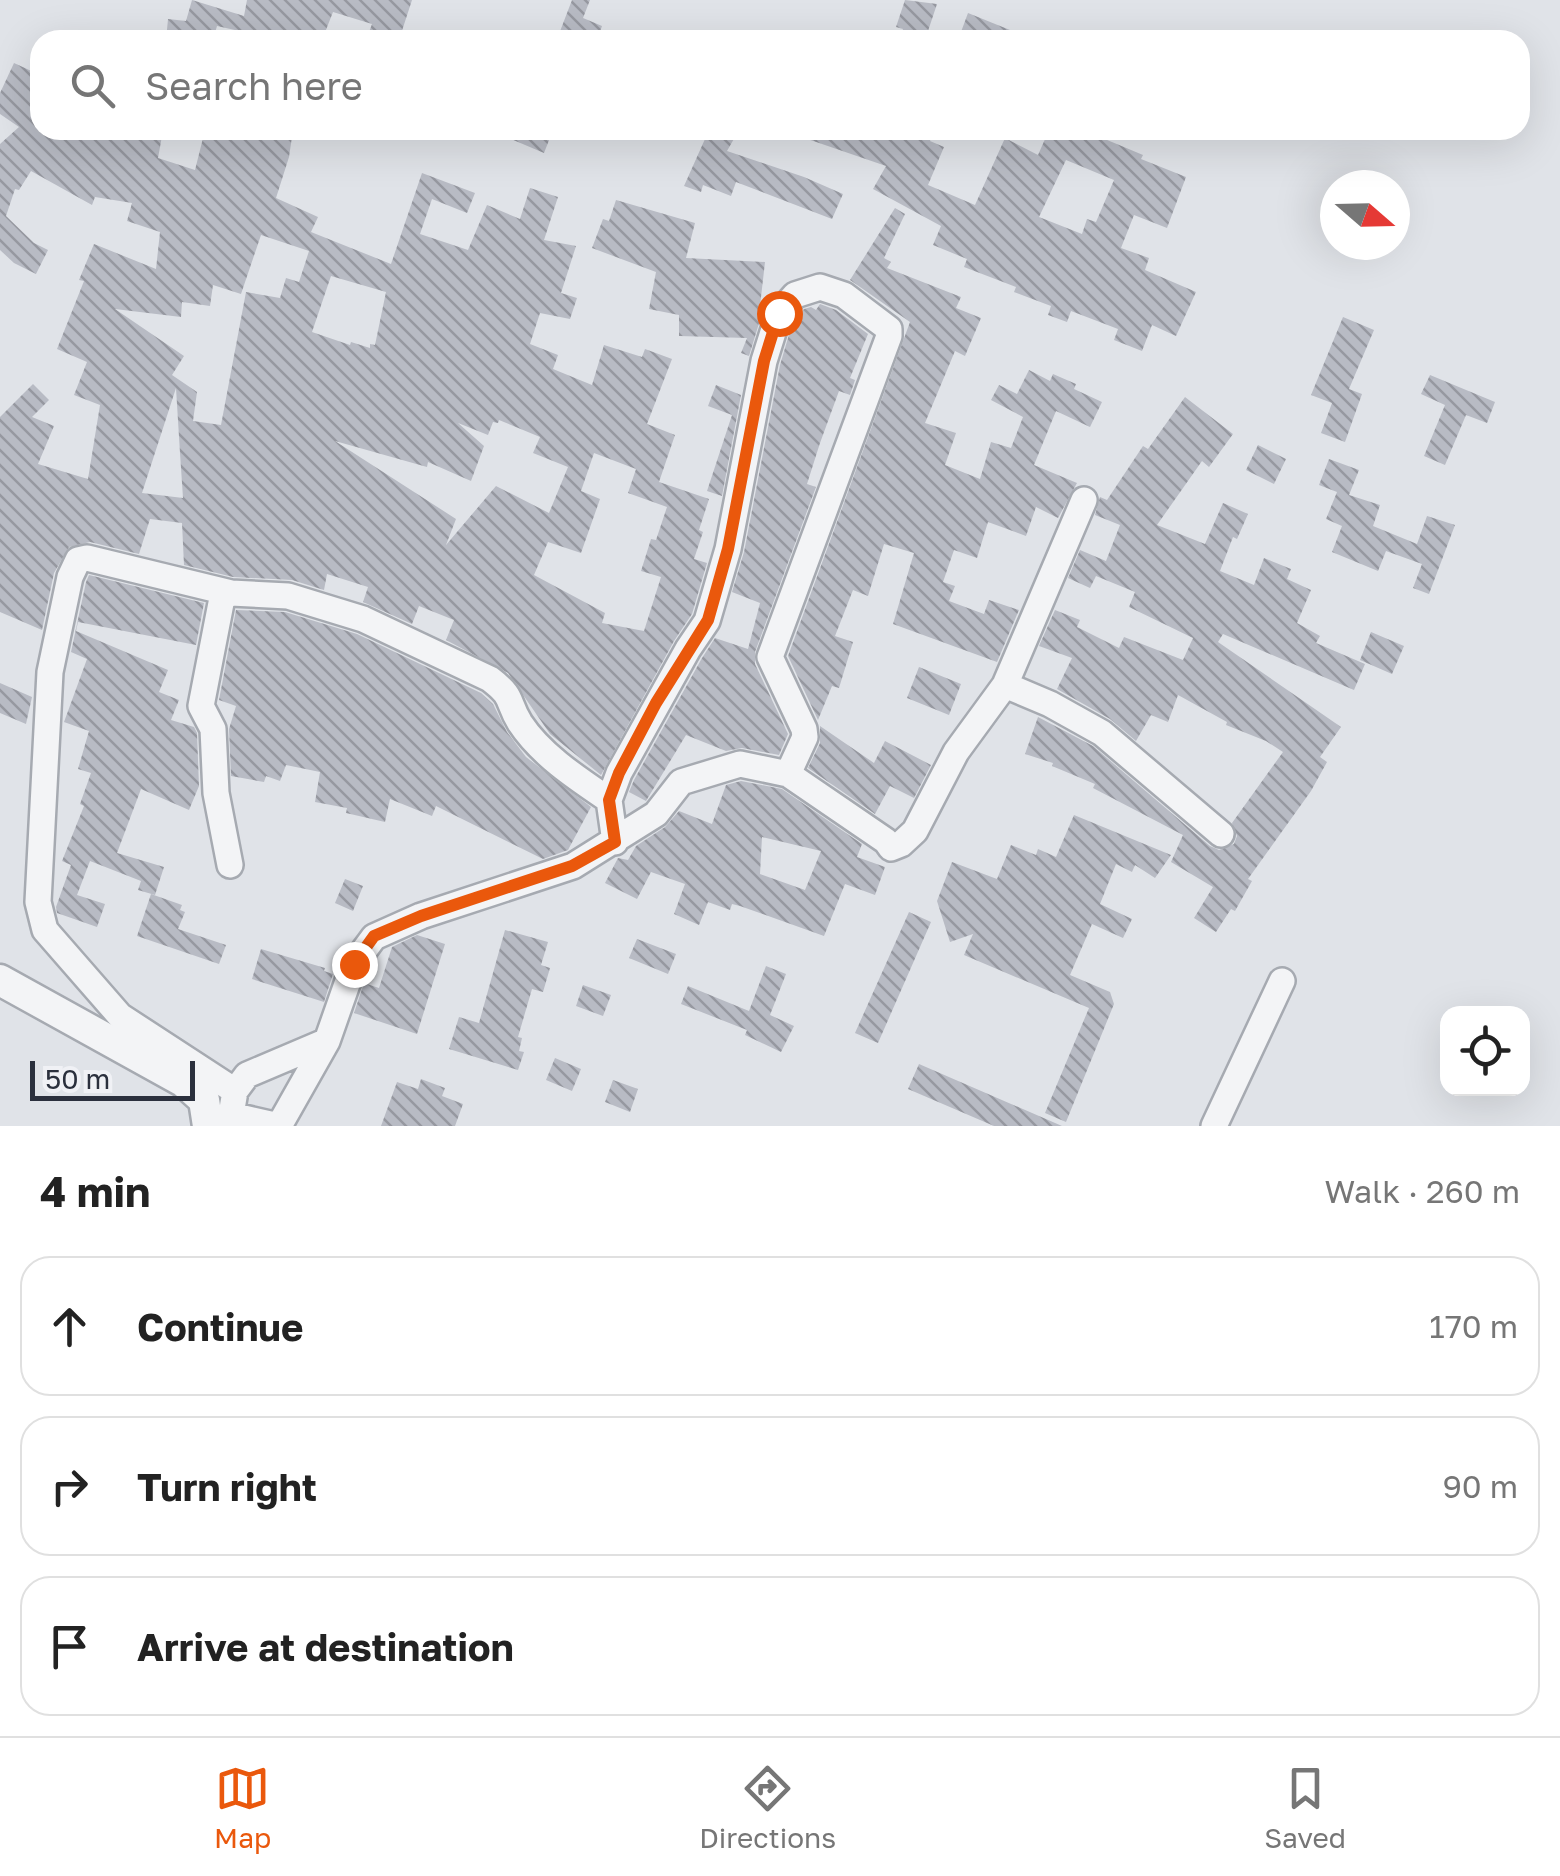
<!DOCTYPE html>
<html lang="en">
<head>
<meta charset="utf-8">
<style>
  :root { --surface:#fff; --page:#f2f2f2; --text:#222; --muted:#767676; --line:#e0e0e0; --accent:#ea580c }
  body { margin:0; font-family:"Golos Text",sans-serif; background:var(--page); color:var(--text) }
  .controls { position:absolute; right:30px; bottom:30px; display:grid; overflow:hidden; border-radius:20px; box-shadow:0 10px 40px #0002 }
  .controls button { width:90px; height:90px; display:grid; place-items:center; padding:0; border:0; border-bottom:2px solid var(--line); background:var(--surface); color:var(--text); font:50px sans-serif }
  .compass { position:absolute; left:1320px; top:170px; width:90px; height:90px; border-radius:50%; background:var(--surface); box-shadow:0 10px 40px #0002; rotate:110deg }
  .scale { position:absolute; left:30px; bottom:25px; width:165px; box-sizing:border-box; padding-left:10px; border:5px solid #2b303d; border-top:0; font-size:28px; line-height:35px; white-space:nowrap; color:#2b303d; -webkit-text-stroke:8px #f0f1f5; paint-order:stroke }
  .stop { position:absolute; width:30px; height:30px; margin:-22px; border:8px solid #ea580c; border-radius:50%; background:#fff }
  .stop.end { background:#ea580c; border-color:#fff; box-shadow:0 2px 10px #0008 }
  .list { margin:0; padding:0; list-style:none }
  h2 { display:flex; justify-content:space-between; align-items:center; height:130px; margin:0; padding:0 40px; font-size:42px }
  h2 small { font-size:32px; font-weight:400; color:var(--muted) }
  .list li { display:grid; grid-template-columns:65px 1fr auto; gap:30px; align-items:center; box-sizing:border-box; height:140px; margin:0 20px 20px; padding:0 20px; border:2px solid var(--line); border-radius:30px }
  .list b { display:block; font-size:38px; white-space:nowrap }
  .list em { font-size:32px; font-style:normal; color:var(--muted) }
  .icon { flex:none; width:55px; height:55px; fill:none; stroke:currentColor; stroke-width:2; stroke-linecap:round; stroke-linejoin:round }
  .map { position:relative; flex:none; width:1560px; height:1126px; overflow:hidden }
  .search { position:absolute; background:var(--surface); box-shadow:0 10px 40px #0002; left:30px; right:30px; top:30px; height:110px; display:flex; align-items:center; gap:25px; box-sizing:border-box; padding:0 35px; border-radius:30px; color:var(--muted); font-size:38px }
  .sheet { height:610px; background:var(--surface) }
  nav { display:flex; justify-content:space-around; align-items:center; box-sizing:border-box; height:140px; border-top:2px solid var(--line); background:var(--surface); font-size:28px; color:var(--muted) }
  nav a { display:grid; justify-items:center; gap:5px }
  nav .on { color:var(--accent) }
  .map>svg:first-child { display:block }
  .building { fill:url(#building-back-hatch); fill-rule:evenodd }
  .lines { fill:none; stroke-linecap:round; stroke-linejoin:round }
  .minor-casing { stroke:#a6aab1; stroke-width:30 }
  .tertiary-casing { stroke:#a6aab1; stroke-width:35 }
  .minor { stroke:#f3f4f6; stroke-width:25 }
  .tertiary { stroke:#f3f4f6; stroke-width:30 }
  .route { stroke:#ea580c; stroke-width:12 }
</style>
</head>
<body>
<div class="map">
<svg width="1560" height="1126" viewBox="0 0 1560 1126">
  <defs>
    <pattern id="building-back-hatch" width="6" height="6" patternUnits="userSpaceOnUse" patternTransform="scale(2.5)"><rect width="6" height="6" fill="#b8bbc4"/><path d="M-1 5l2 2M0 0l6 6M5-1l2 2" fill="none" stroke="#9698a0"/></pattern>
  </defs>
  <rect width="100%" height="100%" fill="#e0e3e8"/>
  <path class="building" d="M192,0L244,16L247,0H412L399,40H366L372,24L333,12L322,40H279L217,26L213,40H166L168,19L186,21Z
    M572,0H590L583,18L602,26L597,40H573L559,34Z
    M905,0L937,4L925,40H899L903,29L896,27Z
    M968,13L1032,39V40H958Z
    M14,63L40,75V130H128L162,136L158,158L195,170L205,130H293L289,157L276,198L318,217L311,232L391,264L422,173L475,193L467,213L432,199L420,234L468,250L487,205L520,219L530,188L558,197L544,240L576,246L561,293L577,298L570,319L540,313L530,344L558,355L553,369L592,385L604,345L642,357L645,349L672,359L647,424L675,435L659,482L709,499L699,530L703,532L694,559L707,563L692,614L674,641L601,775L550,734L508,673L446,640L454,620L419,606L412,624L363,602L368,587L327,574L324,590L292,580L233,577L184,565L182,523L150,519L139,554L90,542L69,547L54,573L42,630L0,612V417L33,384L49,400L32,417L54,426L38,464L88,479L100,405L74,395L87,362L57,349L84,281L79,280L94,244L156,269L160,232L127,221L132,203L95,197L92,205L31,171L19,190L15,189L6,216L34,243L48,250L36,274L14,263L0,250V144L19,127L0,114V93ZM261,235L309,251L299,282L286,278L280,298L246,292L221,425L193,421L197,392L172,375L184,356L115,309L181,317L182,302L210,306L213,285L241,294ZM331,276L386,292L375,345L370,344V348L351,342L350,345L312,332ZM176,388L180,453L183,498L142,493ZM499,420L540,437L533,453L568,467L549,513L496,486L446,545L456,519L335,441L427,467L428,462L471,481L484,446L458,423L488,435L493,422L498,423ZM594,453L636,469L628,493L667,507L656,540L651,539L641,571L661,577L644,631L602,623L605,613L534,575L548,542L581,553L600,499L581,491Z
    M490,130H553L544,153Z
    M709,130H739L727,151L804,177L843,194L832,219L736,182L731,196L703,185L701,192L684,186Z
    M791,130H935L930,141L944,147L928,185L975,205L1005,138L1038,155L1049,130H1103L1100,137L1143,155L1141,159L1186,177L1167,228L1134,215L1121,248L1149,258L1145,270L1196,292L1176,336L1152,325L1142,351L1114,340L1118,329L1071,311L1067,322L1048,315L1051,306L1014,292L1016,287L964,267L967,259L933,245L941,226L873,189L886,166L790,133ZM1066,160L1114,180L1096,222L1087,219L1082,234L1039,217Z
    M616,200L695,223L686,258L765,262L760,306L764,307L749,356L741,353L747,338L679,336V315L649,309L656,272L592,248L603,219L609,221Z
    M895,208L905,214L884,258L891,262L887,268L961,297L956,308L981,318L965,356L955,351L925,423L956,433L945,465L980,479L991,442L1011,448L1023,417L991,400L999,385L1017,394L1029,370L1050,381L1053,374L1076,384L1074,389L1102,402L1090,427L1056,411L1034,465L1077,483L1058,518L1036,507L1026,536L988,522L977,558L954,550L943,582L955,586L949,601L984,614L989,600L1019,610L997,662L893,624L914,553L884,544L868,596L853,590L835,636L853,642L839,688L832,686L818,720L788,656L910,322L850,280Z
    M820,304L836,310L868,334L850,378L855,380L850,395L839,391L820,443L807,484L816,487L755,652V664L788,734L779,755L742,748L726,751L686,735L646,801L629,792L634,780L702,658L715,638L748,649L760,603L732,592L744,552L780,365L793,321L804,309L811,307L816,310Z
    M1343,317L1374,330L1349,389L1362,394L1345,442L1321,433L1332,403L1311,395Z
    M1430,375L1495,402L1487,423L1466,415L1445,465L1424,456L1445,405L1421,394Z
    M716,385L741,395L722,496L707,491L732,415L708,406Z
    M1185,397L1233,434L1209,467L1202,461L1157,525L1205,544L1223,503L1248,514L1237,539L1233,537L1220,571L1254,585L1264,558L1291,569L1287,579L1311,590L1297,623L1320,636L1316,643L1365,664L1354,690L1223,634L1218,642L1341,727L1320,757L1327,762L1311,791L1248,879L1252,881L1235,911L1231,909L1216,932L1194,918L1213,887L1171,862L1183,835L1093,788L1095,784L1052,766L1053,763L1025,754L1038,717L1093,746L1210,846L1219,850L1234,844L1237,836L1232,823L1283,752L1266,741L1226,725L1227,722L1178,695L1168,722L1151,715L1136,741L1110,719L1057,689L1072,658L1039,646L1055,610L1080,620L1077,627L1119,648L1124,637L1183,660L1193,638L1129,607L1135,592L1096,576L1090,588L1068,578L1080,550L1106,561L1120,525L1095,515L1100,497L1107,500L1143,446L1148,449Z
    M1258,445L1286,459L1274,484L1246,470Z
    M1329,459L1359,470L1349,495L1380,505L1373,526L1417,544L1427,516L1455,525L1429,594L1413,588L1422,564L1386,551L1378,571L1332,552L1342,526L1326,519L1337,492L1319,485Z
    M89,575L204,603L196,645L78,622L76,631L168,670L159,692L179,700L171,720L194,727L197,733L199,786L189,810L141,789L117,853L164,867L155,895L138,890L141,881L90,861L77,895L105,904L97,927L57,913L56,907L71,865L62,861L84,806L80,804L91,773L78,769L89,731L64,722L87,659L71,652L86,582Z
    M236,610L285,612L357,634L481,693L493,704L507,732L526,757L591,807L568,850L543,859L436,806L432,816L390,799L385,822L346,813L347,808L315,802L320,772L286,765L280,781L266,776L264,782L231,776L229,729L236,706L219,700Z
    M1371,632L1404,646L1392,674L1360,660Z
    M919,667L961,684L949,715L907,698Z
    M0,683L32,697L26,724L0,713Z
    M820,726L874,763L885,741L931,765L914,798L890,786L875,814L808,768L820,743Z
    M741,781L782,789L862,844L857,857L885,867L875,895L845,884L824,936L740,906L732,904L730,910L708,902L699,925L674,914L685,884L651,872L637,899L605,883L618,858L628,860L636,846L665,827L679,811L712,824L726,785ZM762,837L821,851L805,890L760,874Z
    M1074,815L1171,855L1155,878L1135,865L1132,872L1116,864L1100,904L1132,919L1123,938L1092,924L1070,975L1110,992L1114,1004L1066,1122L1045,1113L1089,1008L964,955L973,934L950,942L937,901L952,862L997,879L1011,845L1036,855L1038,849L1056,857Z
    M345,879L363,886L353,911L335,903Z
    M151,894L182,905L180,910L185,912L178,929L226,945L219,964L137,936Z
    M909,912L931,922L878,1043L855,1033Z
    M505,930L548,942L541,965L550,968L543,992L532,989L518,1037L522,1038L519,1051L524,1052L518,1070L449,1049L459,1017L479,1023Z
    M417,935L445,944L417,1034L354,1013L364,983L379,988L392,947Z
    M637,939L676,954L668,974L629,958Z
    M261,949L325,968L324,971L333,974L324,1002L252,979Z
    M766,966L786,974L770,1015L794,1026L781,1052L745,1035L747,1030L681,1004L688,986L749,1011Z
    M583,985L611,995L603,1016L576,1006Z
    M555,1058L581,1069L572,1091L546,1080Z
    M919,1064L1062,1126H994L908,1089Z
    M421,1079L445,1088L442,1096L463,1104L455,1126H381L397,1082L418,1089Z
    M613,1080L638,1089L630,1112L605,1102Z"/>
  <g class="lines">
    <g class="minor-casing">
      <path id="minor" d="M1005,685L1050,704L1102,733L1221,834
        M615,842L609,800L619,773L688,649L707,621L728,549L764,361L779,313L795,295L820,287L844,295L889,329V336L770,657L804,729L805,737L788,774
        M230,865L216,793L213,729L201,706L222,598L231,593
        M235,1091L120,1016L45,930L38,902L50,672L70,577L78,560L87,558L231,593L288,596L363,619L490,679C515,698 506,700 520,723C541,755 578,779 609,800
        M231,1115L235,1091L247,1075L327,1041
        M216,1120L231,1115L279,1126
        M279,1126L327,1041L354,964L374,937L421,916L573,866L656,814L681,782L740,764L788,774L886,841L891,848L901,844L915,831L956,752L1005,685L1084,500
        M1214,1126L1282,981"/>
    </g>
    <g class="tertiary-casing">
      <path id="tertiary" d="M0,980L184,1082L204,1100L208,1126"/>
    </g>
    <use href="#minor" class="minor"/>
    <use href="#tertiary" class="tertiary"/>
  </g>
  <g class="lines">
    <path class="route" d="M354,964L374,936L421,916L572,866L615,842L609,800L619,773L656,703L708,620L728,549L764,361L779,313"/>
  </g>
</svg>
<div class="controls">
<button><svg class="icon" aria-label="locate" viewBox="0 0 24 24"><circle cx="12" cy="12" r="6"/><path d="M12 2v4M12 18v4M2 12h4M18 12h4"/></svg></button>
</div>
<svg class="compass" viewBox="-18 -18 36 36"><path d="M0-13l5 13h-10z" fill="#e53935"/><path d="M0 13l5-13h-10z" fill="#767676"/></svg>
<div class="scale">50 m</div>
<div class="stop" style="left:779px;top:313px"></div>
<div class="stop end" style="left:354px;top:964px"></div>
<div class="search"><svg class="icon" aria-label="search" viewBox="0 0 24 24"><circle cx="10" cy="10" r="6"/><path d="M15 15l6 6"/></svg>Search here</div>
</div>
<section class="sheet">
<h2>4 min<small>Walk · 260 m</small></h2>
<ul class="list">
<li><svg class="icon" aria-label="ahead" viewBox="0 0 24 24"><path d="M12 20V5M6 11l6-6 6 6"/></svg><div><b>Continue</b></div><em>170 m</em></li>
<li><svg class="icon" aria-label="right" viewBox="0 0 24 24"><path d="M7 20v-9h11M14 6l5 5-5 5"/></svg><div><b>Turn right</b></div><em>90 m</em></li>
<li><svg class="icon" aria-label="arrive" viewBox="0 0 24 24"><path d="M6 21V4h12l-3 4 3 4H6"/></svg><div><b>Arrive at destination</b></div></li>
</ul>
</section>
<nav>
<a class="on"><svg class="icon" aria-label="map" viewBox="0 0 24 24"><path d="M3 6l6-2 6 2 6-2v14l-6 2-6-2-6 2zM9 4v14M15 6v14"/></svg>Map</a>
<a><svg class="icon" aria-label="directions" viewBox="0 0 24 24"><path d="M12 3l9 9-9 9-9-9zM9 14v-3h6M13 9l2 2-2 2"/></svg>Directions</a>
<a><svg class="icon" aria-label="saved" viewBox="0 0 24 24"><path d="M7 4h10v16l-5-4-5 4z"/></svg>Saved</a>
</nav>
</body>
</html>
